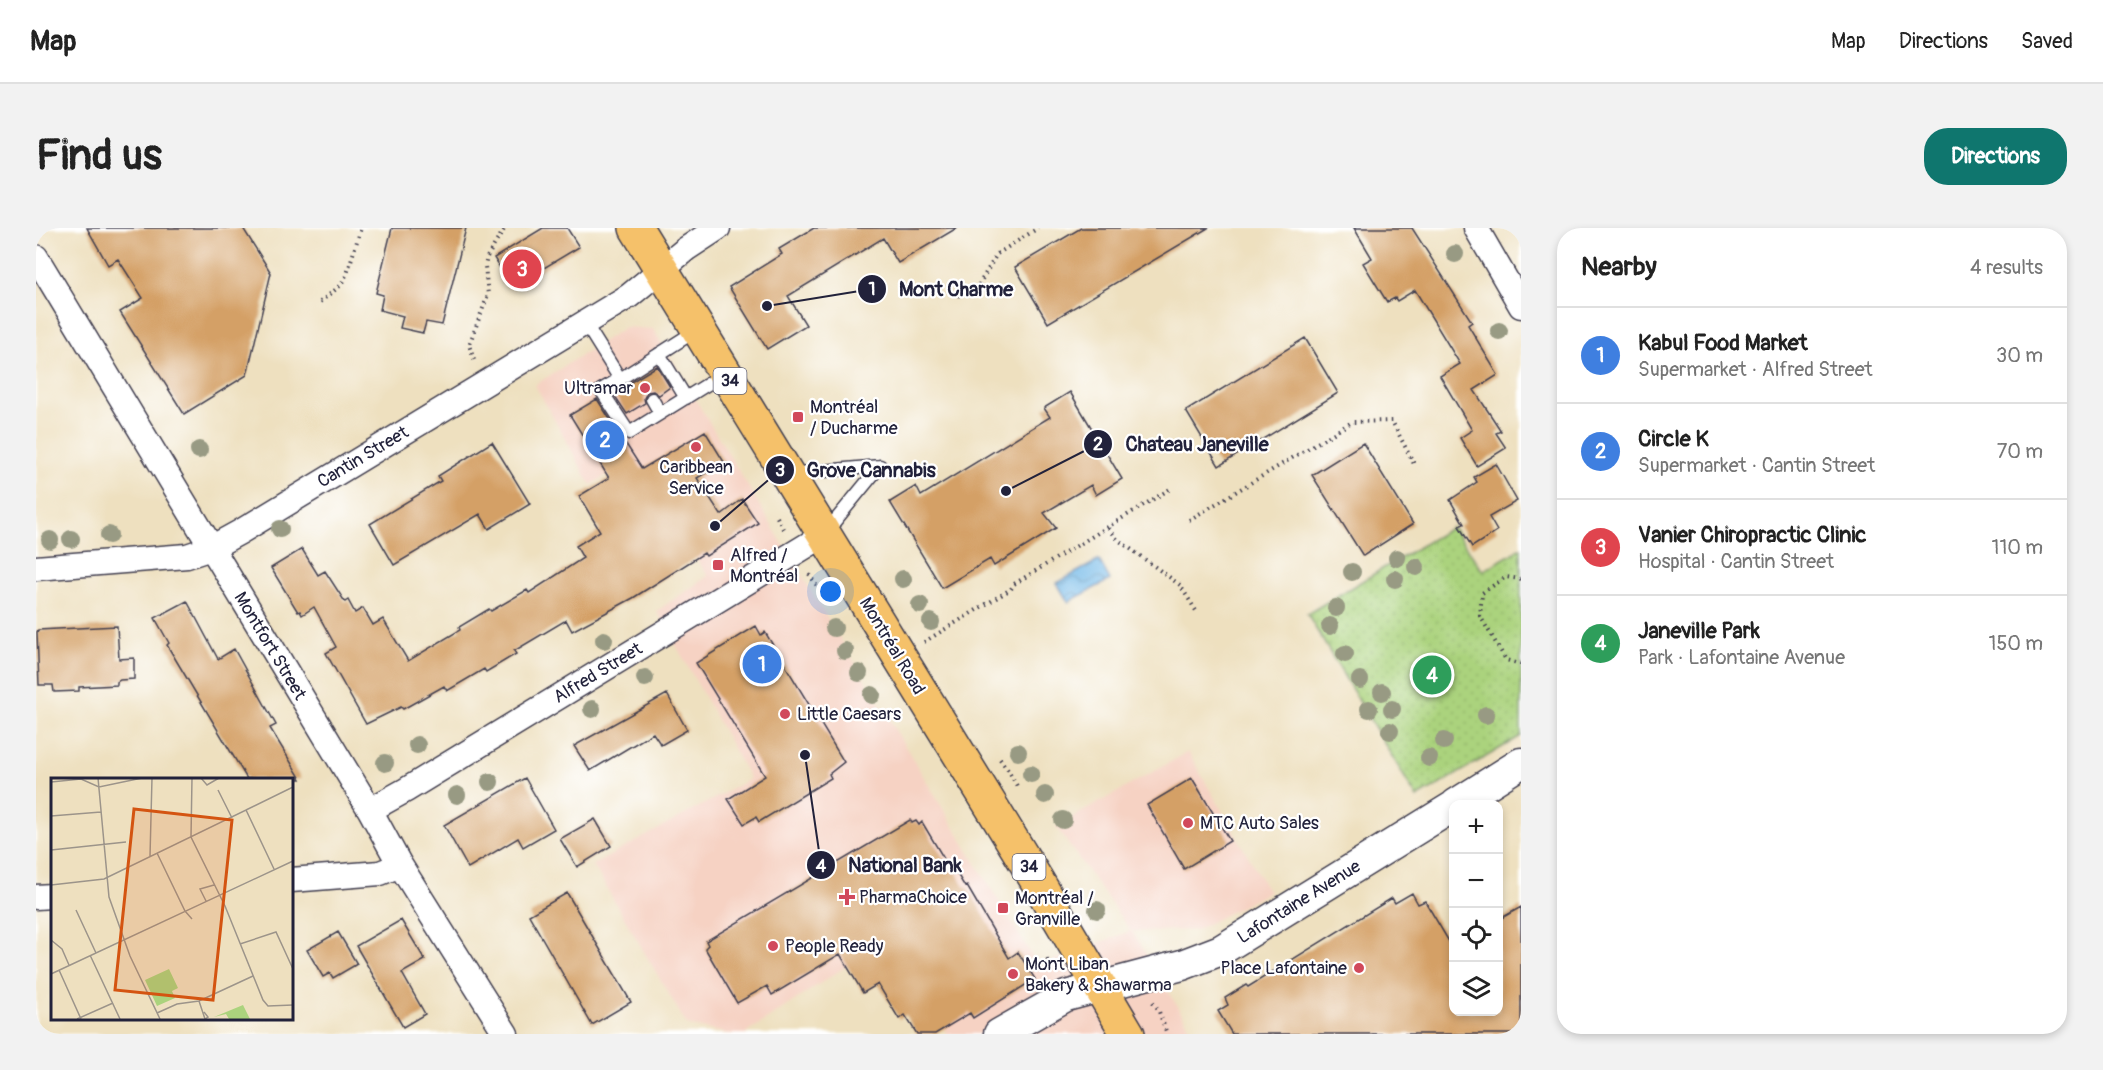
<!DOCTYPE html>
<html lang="en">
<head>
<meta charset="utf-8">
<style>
  :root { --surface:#fff; --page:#f2f2f2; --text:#222; --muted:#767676; --line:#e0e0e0; --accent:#0f766e }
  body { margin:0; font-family:Pangolin,sans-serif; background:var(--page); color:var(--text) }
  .controls { position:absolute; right:18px; bottom:18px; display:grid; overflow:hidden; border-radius:12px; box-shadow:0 3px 9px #0003 }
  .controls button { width:54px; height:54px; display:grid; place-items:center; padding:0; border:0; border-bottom:2px solid var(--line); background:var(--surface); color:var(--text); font:30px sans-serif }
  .you { position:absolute; left:795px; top:364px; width:21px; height:21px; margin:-15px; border:4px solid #fff; border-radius:50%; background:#1a73e8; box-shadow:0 0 0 9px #1a73e833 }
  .badge { display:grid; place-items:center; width:39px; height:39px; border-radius:50%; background:var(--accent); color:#fff; font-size:20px; font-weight:700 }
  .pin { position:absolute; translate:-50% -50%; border:3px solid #fff; box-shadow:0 2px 6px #0006 }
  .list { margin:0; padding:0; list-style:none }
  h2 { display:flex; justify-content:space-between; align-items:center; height:78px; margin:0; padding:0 24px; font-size:26px }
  h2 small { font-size:20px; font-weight:400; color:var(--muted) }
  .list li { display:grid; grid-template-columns:39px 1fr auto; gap:18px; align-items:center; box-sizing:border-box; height:96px; padding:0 24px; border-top:2px solid var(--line) }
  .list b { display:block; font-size:22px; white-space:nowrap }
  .list p { margin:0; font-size:20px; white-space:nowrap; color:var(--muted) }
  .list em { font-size:20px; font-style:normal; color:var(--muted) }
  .icon { flex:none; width:33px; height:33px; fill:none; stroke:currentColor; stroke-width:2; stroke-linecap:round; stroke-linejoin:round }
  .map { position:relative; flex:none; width:1485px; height:806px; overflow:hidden; border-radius:24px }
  header { display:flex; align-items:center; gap:36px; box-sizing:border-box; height:84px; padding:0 30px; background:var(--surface); border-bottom:2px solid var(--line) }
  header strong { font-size:28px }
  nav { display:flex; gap:33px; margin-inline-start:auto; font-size:21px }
  .intro { display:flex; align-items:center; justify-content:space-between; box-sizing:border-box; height:144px; padding:0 36px }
  h1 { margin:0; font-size:42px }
  .button { padding:15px 27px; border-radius:24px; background:var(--accent); color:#fff; font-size:21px; font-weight:700 }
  main { display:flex; gap:36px; padding:0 36px }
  aside { flex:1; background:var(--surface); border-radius:24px; box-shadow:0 3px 9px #0003 }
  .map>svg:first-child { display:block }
  .built { fill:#f6d2c3 }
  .green { fill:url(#green-dots); stroke:#667a5c; stroke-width:1.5 }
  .water { fill:url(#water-waves); stroke:#486c91; stroke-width:1.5 }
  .building { fill:#d4a066 }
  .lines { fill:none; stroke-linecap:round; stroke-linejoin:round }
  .service-casing { stroke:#413e4f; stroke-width:15 }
  .minor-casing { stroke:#413e4f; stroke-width:27 }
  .tertiary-casing { stroke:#413e4f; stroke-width:33 }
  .primary-casing { stroke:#413e4f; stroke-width:36 }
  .path { stroke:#413e4f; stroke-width:4; stroke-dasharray:1.5 4.5; stroke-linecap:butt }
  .service { stroke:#fff; stroke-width:12 }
  .minor { stroke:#fff; stroke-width:24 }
  .tertiary { stroke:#fff; stroke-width:30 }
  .primary { stroke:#f5c16b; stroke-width:33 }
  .tree { fill:#989a83 }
  .poi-dot { fill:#d1495b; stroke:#fff; stroke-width:2 }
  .labels { text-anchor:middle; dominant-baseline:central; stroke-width:4.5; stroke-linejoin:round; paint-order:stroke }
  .shield { fill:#fff; stroke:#646476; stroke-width:1.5 }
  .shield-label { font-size:16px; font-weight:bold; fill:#22223b }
  .poi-label { font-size:18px; fill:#22223b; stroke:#fff; text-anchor:start }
  .street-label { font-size:18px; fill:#22223b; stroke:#fff }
  .inset-road { fill:none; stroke:#9c948a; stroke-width:1.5 }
  .view { fill:#d45411; fill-opacity:0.15; stroke:#d45411; stroke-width:3 }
  .inset-edge { fill:none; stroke:#22223b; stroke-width:3 }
  .leader { fill:none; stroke:#22223b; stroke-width:2 }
  .callout-dot { fill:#22223b; stroke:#fff; stroke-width:2 }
  .mark-label { font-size:18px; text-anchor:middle; font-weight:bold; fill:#fff }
  .callout-label { font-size:20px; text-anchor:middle; font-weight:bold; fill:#22223b; stroke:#fff; stroke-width:4.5; stroke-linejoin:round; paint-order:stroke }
</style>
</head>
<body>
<header>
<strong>Map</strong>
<nav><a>Map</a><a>Directions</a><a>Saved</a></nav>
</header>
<div class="intro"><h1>Find us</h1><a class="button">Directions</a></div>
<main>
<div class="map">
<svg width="1485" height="806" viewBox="0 0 1485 806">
  <defs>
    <pattern id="green-dots" width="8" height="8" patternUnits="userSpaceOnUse" patternTransform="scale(1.5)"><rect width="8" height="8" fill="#abd37d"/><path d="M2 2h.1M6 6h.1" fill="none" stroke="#93b56d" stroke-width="1.8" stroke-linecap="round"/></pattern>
    <pattern id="water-waves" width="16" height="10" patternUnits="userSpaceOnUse" patternTransform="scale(1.5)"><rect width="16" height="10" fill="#6fb7e7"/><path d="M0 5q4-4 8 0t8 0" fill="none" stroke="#5b94bc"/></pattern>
  </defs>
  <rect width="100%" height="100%" fill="#fff"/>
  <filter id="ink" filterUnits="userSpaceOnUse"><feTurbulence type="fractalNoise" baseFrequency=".0167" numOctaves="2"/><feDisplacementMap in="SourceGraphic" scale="12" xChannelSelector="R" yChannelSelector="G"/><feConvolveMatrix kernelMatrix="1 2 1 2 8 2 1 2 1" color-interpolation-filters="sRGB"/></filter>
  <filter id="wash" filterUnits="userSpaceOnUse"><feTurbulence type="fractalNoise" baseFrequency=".008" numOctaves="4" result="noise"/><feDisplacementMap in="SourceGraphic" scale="24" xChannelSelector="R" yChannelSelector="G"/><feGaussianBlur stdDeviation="1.35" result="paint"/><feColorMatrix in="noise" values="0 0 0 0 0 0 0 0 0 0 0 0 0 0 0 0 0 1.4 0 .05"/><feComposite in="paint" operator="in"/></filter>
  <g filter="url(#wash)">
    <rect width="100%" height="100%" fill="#eee0bf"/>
    <path class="built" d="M589,99L617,101L1002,738L1095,703L1020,599L1152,524L1233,664L1160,702L1096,703L1158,806H911L852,710L709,806H693L651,797L557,637L714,551L621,383L672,348L594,232L555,257L499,157Z"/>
    <path class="green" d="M1416,299L1447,343L1485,320V508L1381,570L1271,386Z"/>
    <path class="water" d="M1063,332L1074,352L1032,374L1021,355Z"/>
    <g id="blocks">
      <path class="building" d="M51,0H207L235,45L211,147L148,186L84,84L107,70L82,31L72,37Z
        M356,0H430L406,97L390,94L387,105L364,100L367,88L344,82L347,67L340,65Z
        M507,0H531L543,19L476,59L458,30Z
        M778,0H921L862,35L847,10L752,68L770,97L731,121L693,59L746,26L743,21Z
        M1045,0H1172L1012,95L979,39Z
        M1318,0H1376L1436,94L1432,97L1462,147L1438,162L1465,203L1460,205L1470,220L1441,238L1424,210L1436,202L1404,148L1424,136L1379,62L1361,73L1359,70L1351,74L1327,35L1336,30Z
        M1269,110L1302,165L1183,238L1150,183Z
        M621,138L634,159L623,167L617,163L611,164L608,170L609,175L591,186L577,165Z
        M1034,164L1086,251L1060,267L1055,257L1008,285L1020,300L958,338L954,331L906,360L854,274L880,258L885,268L1014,189L1008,180Z
        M561,171L606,241L669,203L688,234L661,250L685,287L706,271L722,295L670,328L668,325L597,370L536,403L530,392L478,423L480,426L450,444L448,441L411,463L408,458L367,481L365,479L330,496L290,425L300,419L278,379L266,387L264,383L262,384L235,340L266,321L282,347L289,343L309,374L312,372L319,385L327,380L337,397L347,391L372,433L424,402L423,399L453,381L455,383L491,362L493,365L547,330L540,318L564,303L543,268L573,250L534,187Z
        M456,214L494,276L453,301L444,286L358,337L334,296L405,253L402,248Z
        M1327,215L1377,296L1327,328L1276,247Z
        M1460,236L1481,273L1453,289L1461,303L1436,319L1423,298L1428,296L1414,272L1441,254L1438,249Z
        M151,373L182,431L198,421L240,497L234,500L265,551H211L131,417L133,415L119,390Z
        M81,398L83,431L98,430V451L84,452L81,454V457L43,459V463L18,464L17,457H3L1,404L2,402Z
        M720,398L725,407L729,404L808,534L793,546L795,550L723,594L720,589L708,596L692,571L729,548L660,435Z
        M631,466L651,502L625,517L617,505L554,543L538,518Z
        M489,550L518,601L487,619L482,610L432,640L408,597Z
        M1156,550L1194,613L1148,641L1111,577Z
        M559,591L575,618L541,639L524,611Z
        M874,592L876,595L880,593L883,597L886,594L917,646L920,644L929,659L931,658L973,730L982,724L999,751L937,790L934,785L899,806H881L869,787L863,791L842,756L827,765L804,726L736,767L731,758L701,775L669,720L672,717L670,713Z
        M531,665L595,774L556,797L493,687Z
        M1376,665L1382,676L1389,673L1418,722V783H1462V692L1485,679V806H1196L1182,783L1192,777L1189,770L1210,757L1212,759L1356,670L1359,675Z
        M365,692L389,732L366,745L389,786L367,799L320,718Z
        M302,704L321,736L297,750L294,745L287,749L271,722Z"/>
    </g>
  </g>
  <g filter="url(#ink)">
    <use href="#blocks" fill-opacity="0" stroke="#413e4f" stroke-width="1.5"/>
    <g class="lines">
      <g class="service-casing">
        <path id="service" d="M549,95L584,151L565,162L593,205L688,146
          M623,126L650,170
          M584,151L661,102
          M616,171L624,185
          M753,246L844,238
          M790,304L844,238"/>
      </g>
      <g class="minor-casing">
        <path id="minor" d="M1440,0L1485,78
          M0,29L334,582L364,637L470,806
          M0,340L151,328L175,320L204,304L593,68L650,21L682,0
          M334,582L370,562L788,307
          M255,652L344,645L364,637
          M0,669L16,668"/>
      </g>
      <g class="tertiary-casing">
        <path id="tertiary" d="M1420,576L1485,535
          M963,806L1030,768L1146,737L1185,722L1418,578"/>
      </g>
      <g class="primary-casing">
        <path id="primary" d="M600,0L1000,651L1092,806"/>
      </g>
      <path class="path" d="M922,68L942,58L961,26L1002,0
        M284,74L304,58L311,46L325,0
        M438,132L433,117L452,67L449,38L451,29L469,0
        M741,289L748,303
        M1153,292L1316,194L1356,193L1378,236
        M1073,300L1081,311L1144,357L1162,386
        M773,346L781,358L785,361
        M1485,351L1470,349L1446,365L1444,388L1470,432L1485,436
        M888,414L975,361L978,356L1134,261
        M964,531L974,545L982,560
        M1011,731L1012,743L1015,746
        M1117,774L1122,781L1131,806"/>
      <use href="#service" class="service"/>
      <use href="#minor" class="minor"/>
      <use href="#tertiary" class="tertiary"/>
      <use href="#primary" class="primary"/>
    </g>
    <g class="tree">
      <circle cx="1419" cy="26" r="9"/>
      <circle cx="1463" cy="103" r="9"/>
      <circle cx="163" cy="222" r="9"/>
      <circle cx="244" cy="301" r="9"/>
      <circle cx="73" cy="307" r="9"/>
      <circle cx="35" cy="311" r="9"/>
      <circle cx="14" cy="312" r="9"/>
      <circle cx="1361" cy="330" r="9"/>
      <circle cx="1380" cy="339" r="9"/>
      <circle cx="1316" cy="344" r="9"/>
      <circle cx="867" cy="351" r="9"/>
      <circle cx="1359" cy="351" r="9"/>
      <circle cx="884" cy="377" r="9"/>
      <circle cx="1300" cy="380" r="9"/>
      <circle cx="895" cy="394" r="9"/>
      <circle cx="1294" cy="398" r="9"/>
      <circle cx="798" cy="400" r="9"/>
      <circle cx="568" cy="412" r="9"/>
      <circle cx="809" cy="423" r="9"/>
      <circle cx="1309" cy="426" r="9"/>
      <circle cx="823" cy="445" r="9"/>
      <circle cx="609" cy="450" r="9"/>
      <circle cx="1324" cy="452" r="9"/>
      <circle cx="1346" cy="464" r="9"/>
      <circle cx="836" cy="467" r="9"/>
      <circle cx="556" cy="481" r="9"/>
      <circle cx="1333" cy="481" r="9"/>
      <circle cx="1356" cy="481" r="9"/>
      <circle cx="1450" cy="487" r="9"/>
      <circle cx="1354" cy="503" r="9"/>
      <circle cx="1408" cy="513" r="9"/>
      <circle cx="381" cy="517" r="9"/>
      <circle cx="982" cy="524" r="9"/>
      <circle cx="1393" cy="530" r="9"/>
      <circle cx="349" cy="535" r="9"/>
      <circle cx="995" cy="546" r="9"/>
      <circle cx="454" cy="554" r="9"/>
      <circle cx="421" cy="567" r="9"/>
      <circle cx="1009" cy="567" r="9"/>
      <circle cx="1027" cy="592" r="9"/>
      <circle cx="1061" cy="682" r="9"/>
    </g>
  </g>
  <g class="poi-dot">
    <circle cx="609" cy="160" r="6"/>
    <rect x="756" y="183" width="12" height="12" rx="3"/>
    <circle cx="660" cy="219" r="6"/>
    <rect x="676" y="331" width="12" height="12" rx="3"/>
    <circle cx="749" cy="486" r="6"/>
    <circle cx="1152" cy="595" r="6"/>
    <path d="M808 660h6v6h6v6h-6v6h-6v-6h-6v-6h6z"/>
    <rect x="961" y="674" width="12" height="12" rx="3"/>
    <circle cx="737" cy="718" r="6"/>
    <circle cx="1323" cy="740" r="6"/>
    <circle cx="977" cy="746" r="6"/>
  </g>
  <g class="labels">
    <g class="shield">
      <rect x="677.5" y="140" width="33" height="26" rx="4.5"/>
      <rect x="976.5" y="626" width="33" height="26" rx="4.5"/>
    </g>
    <g class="shield-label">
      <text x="694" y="153">34</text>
      <text x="993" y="639">34</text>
    </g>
    <g class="poi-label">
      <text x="597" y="160" text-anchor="end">Ultramar</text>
      <text x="774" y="179">Montréal<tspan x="774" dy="21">/ Ducharme</tspan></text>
      <text x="660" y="239" text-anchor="middle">Caribbean<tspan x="660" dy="21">Service</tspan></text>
      <text x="694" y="327">Alfred /<tspan x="694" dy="21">Montréal</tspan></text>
      <text x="761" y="486">Little Caesars</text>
      <text x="1164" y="595">MTC Auto Sales</text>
      <text x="823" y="669">PharmaChoice</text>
      <text x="979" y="670">Montréal /<tspan x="979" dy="21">Granville</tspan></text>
      <text x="749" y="718">People Ready</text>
      <text x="989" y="736">Mont Liban<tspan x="989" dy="21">Bakery &amp; Shawarma</tspan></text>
      <text x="1311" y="740" text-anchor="end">Place Lafontaine</text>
    </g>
    <g class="street-label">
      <text transform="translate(327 229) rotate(-31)">Cantin Street</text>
      <text transform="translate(234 418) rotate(59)">Montfort Street</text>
      <text transform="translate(856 418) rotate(59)">Montréal Road</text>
      <text transform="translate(562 445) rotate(-31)">Alfred Street</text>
      <text transform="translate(1263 674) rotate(-32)">Lafontaine Avenue</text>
    </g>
  </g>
  <g transform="translate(15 550)">
    <rect width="242" height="242" fill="#eee0bf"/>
    <path d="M118,191L127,210L121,213L124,220L106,228L94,202ZM192,227L199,241H178L175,236L163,239Z" fill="#abd37d"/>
    <path class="inset-road" d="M47,0L58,119L79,178L109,241M141,0L140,59L174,128L212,222L217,228L242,227M150,0L156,7L168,0M0,4L30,1L48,9L91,0M167,12L181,40M195,32L242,9M0,38L50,34M0,72L75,64M106,75L134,133L141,141M99,78L101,0M0,107L53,101L195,32L223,91M155,123L149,111L163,107M25,132L45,175M0,162L11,171L18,187M189,166L225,154L242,191M39,177L69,241M8,192L30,241M0,196L242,83M148,223L154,241L157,239L153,234M106,235L126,226L148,223L202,198M26,241L62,225"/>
    <path class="view" d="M83,31L181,42L162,222L64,212Z"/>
    <rect width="242" height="242" class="inset-edge"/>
  </g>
  <path class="leader" d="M731 78L836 61M970 263L1062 216M679 298L744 242M769 527L785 637"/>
  <g class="callout-dot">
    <circle cx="731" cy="78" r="6"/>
    <circle cx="970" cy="263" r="6"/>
    <circle cx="679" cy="298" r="6"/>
    <circle cx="769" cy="527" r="6"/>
    <circle cx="836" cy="61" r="15"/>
    <circle cx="1062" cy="216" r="15"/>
    <circle cx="744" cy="242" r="15"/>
    <circle cx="785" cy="637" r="15"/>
  </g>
  <g class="mark-label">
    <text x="836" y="67">1</text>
    <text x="1062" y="222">2</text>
    <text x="744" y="248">3</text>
    <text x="785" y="644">4</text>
  </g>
  <g class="callout-label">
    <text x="920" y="68">Mont Charme</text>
    <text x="1161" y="223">Chateau Janeville</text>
    <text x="835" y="249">Grove Cannabis</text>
    <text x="869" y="644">National Bank</text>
  </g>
</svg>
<div class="controls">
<button>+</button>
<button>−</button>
<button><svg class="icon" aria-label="locate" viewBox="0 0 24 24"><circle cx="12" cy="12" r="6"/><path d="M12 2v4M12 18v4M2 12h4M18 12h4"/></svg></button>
<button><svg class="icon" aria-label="layers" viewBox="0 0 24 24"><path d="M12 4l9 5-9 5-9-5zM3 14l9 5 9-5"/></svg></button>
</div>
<div class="you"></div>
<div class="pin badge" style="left:726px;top:436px;background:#3f7fe0">1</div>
<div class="pin badge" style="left:569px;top:212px;background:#3f7fe0">2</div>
<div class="pin badge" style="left:486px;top:41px;background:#e0444e">3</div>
<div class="pin badge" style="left:1396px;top:447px;background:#2e9e5b">4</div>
</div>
<aside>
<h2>Nearby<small>4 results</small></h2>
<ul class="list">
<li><span class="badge" style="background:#3f7fe0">1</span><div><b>Kabul Food Market</b><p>Supermarket · Alfred Street</p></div><em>30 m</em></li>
<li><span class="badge" style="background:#3f7fe0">2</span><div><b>Circle K</b><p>Supermarket · Cantin Street</p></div><em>70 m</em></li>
<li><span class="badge" style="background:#e0444e">3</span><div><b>Vanier Chiropractic Clinic</b><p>Hospital · Cantin Street</p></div><em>110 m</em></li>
<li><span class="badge" style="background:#2e9e5b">4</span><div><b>Janeville Park</b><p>Park · Lafontaine Avenue</p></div><em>150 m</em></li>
</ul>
</aside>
</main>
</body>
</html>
